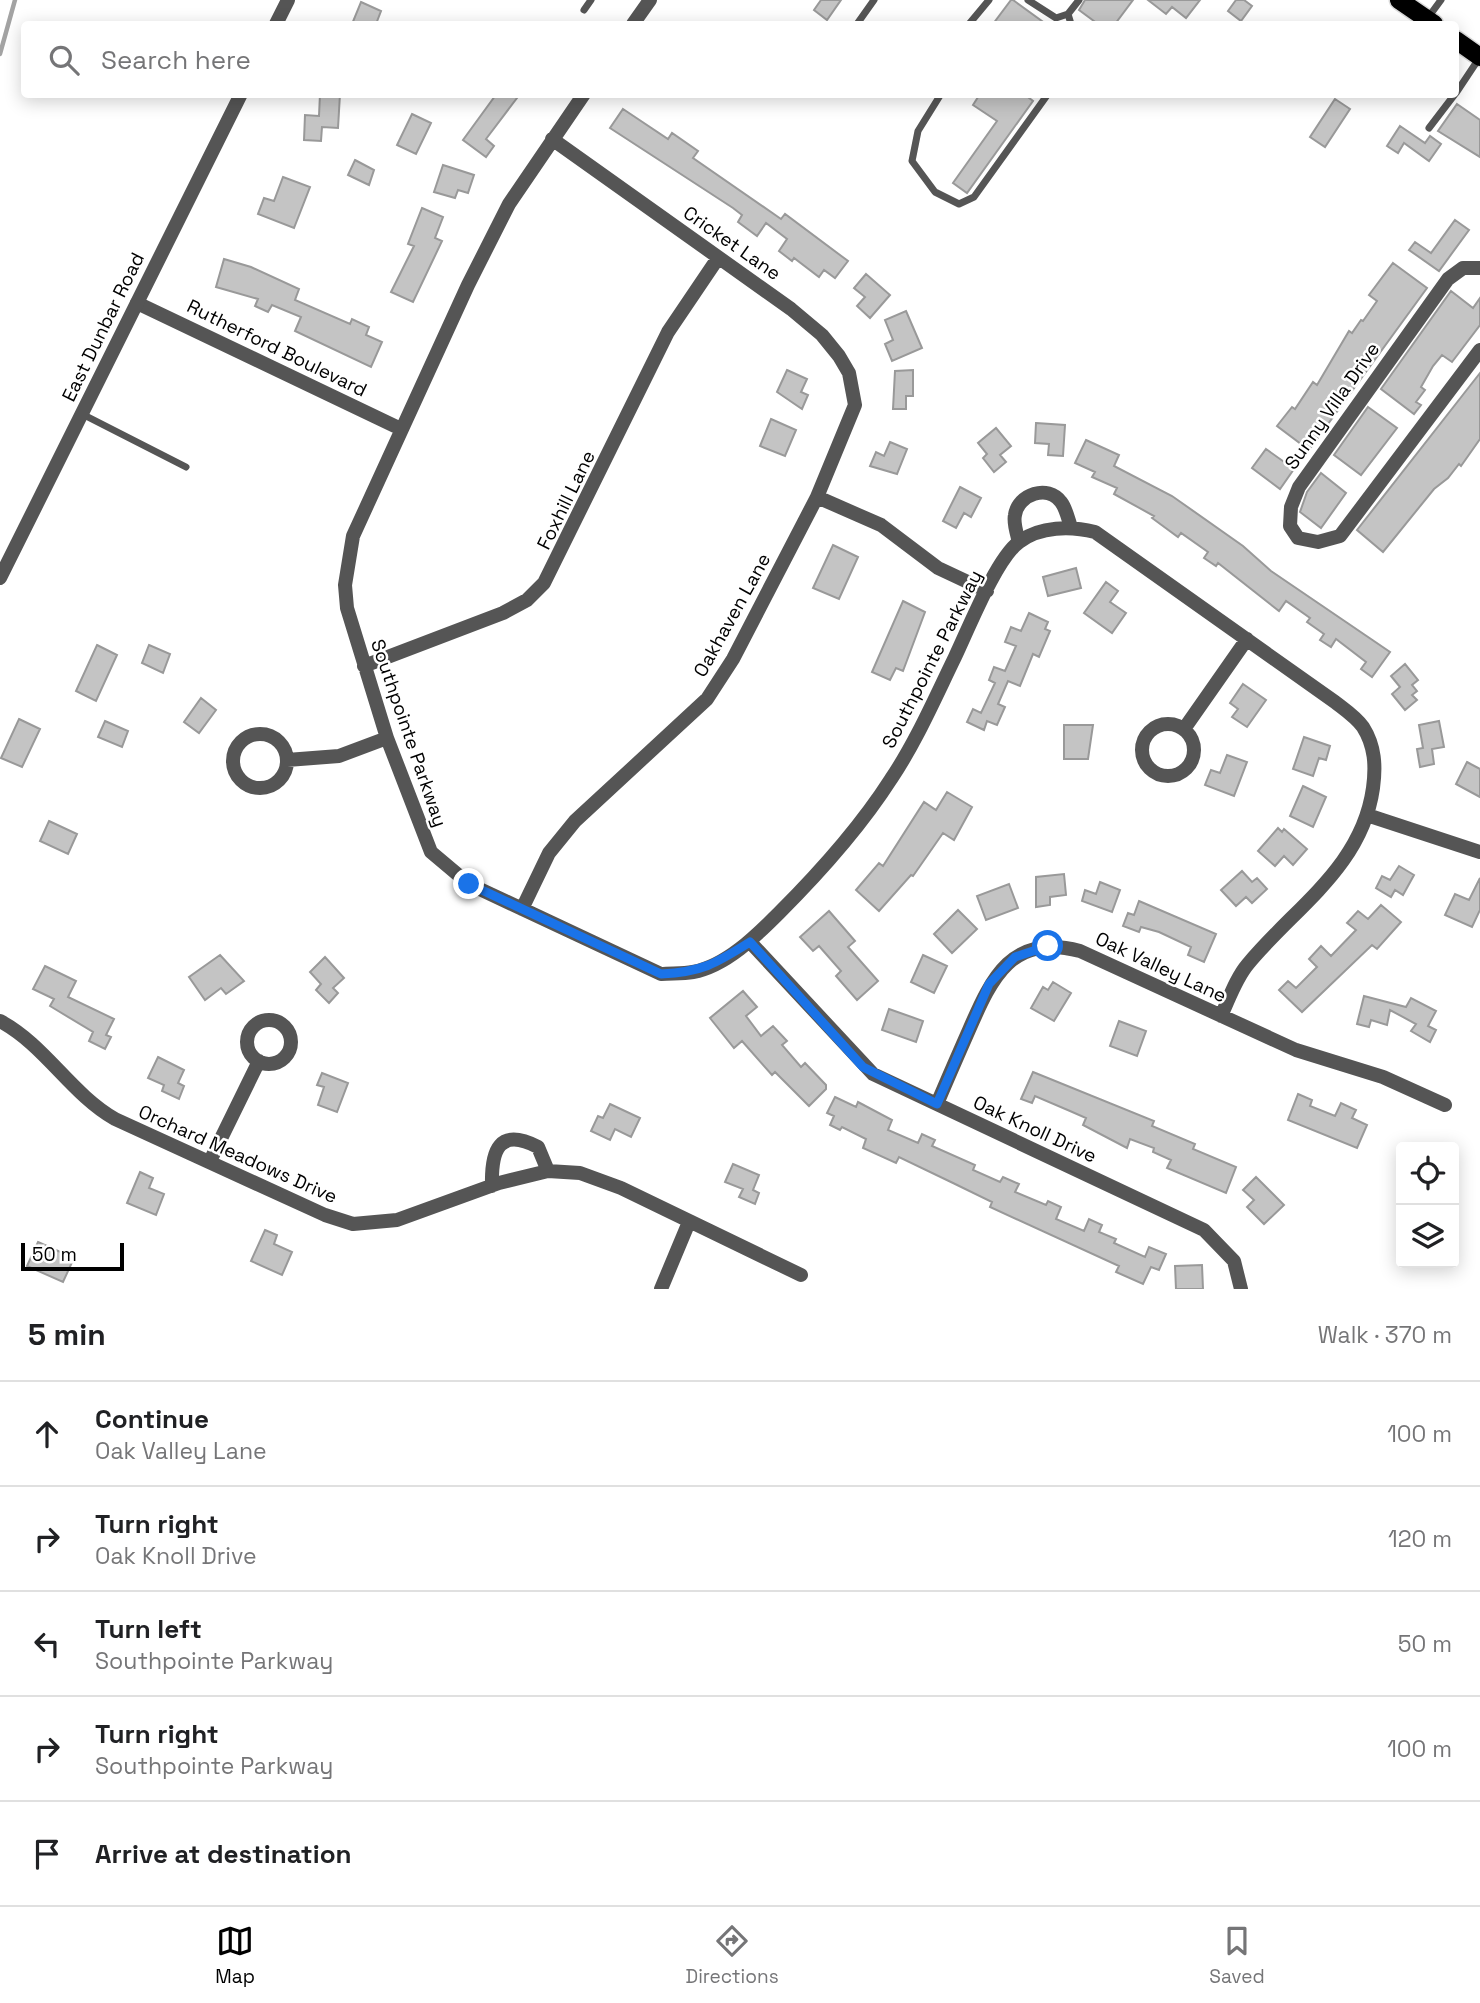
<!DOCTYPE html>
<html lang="en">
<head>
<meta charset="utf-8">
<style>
  :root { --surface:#fff; --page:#f6f6f6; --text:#202124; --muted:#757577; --line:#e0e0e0; --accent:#000 }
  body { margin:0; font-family:"Space Grotesk",sans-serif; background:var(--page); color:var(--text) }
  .controls { position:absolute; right:21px; bottom:21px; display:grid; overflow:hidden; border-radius:7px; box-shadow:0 4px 18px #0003 }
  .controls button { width:63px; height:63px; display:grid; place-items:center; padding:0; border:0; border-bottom:2px solid var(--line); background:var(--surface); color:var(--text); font:35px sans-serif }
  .scale { position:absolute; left:21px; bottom:18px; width:103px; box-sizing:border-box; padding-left:7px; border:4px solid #000; border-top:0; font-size:19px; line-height:24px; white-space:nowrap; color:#000; -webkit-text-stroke:5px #fff; paint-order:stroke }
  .stop { position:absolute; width:21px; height:21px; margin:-16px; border:5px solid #1a73e8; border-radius:50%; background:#fff }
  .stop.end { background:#1a73e8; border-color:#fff; box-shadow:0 2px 7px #0008 }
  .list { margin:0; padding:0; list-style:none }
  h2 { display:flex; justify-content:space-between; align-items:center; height:91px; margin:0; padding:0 28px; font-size:30px }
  h2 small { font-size:23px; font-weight:400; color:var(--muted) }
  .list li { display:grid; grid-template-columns:46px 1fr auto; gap:21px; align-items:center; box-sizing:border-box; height:105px; padding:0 28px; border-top:2px solid var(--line) }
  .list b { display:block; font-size:26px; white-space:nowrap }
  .list p { margin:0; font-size:23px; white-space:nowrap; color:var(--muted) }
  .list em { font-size:23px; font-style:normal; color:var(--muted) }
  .icon { flex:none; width:38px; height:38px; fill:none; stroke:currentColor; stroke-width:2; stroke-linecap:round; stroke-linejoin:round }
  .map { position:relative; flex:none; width:1480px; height:1289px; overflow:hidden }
  .search { position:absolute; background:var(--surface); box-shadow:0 4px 18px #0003; left:21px; right:21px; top:21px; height:77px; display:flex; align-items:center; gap:18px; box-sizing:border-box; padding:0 24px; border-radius:7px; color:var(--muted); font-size:26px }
  .sheet { height:616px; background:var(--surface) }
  nav { display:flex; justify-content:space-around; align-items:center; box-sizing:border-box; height:98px; border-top:2px solid var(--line); background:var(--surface); font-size:19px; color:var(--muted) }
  nav a { display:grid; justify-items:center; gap:4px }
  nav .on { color:var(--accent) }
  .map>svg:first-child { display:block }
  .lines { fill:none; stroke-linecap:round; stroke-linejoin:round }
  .stream { stroke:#a3a3a3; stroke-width:4.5 }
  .building { fill:#c4c4c4; stroke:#999; stroke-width:2 }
  .primary-casing { stroke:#dbdbdb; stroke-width:21 }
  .service { stroke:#555; stroke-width:7 }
  .minor { stroke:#555; stroke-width:14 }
  .tertiary { stroke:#555; stroke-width:14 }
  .primary { stroke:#000; stroke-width:18 }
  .route { stroke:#1a73e8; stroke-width:9 }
  .labels { text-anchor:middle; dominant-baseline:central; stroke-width:5; stroke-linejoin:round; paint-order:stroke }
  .street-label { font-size:19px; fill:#000; stroke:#fff }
</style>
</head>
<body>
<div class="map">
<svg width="1480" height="1289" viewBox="0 0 1480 1289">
  <rect width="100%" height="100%" fill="#fff"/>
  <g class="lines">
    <path class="stream" d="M0,54L15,0"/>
  </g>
  <path class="building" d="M821,0H841L827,20L814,10Z
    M1011,0H1013L1046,24H993Z
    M1085,0H1133L1115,24H1098L1079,10Z
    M1148,0H1200L1186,18L1172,7L1166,14Z
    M1236,0H1244L1252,6L1241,21L1228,11Z
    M361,2L381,11L376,24H352Z
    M320,94H340L338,128L322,127L321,141L304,140L305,115L319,116Z
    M492,94H520L486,139L494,146L486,157L463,140L495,96Z
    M980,94H1024L1033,101L967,193L953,183L997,121L973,105Z
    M1335,99L1350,109L1325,147L1310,137Z
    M1457,104L1480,120V157L1438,131Z
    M623,109L668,139L672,133L698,151L693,158L781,219L785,214L848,261L835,278L824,270L819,277L794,258L792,261L779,251L787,239L766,223L757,236L738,222L742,215L733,208L610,128Z
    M412,114L431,123L416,154L397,145Z
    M1400,126L1425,143L1430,136L1441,144L1429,161L1404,143L1398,153L1387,146Z
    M355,160L374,170L369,185L348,175Z
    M443,165L474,175L468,193L458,190L455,198L434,192Z
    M283,177L310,187L294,228L258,214L264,198L274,201Z
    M422,208L443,217L435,238L442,241L413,302L391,292L414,246L408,244Z
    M1455,220L1469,230L1439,271L1409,250L1415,242L1431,253Z
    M224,259L251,267L299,289L295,300L350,324L352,319L369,327L366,335L382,342L371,367L295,331L301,317L272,305L268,312L255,306L258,299L216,287Z
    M1393,263L1427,288L1309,450L1277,426L1292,407L1295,409L1313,382L1317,385L1349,331L1352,333L1361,320L1363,321L1377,301L1369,295Z
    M866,274L890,295L870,318L857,306L865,297L854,288Z
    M1451,291L1473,308L1480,298V325L1452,362L1442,355L1433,366L1421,387L1425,390L1416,402L1421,405L1414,414L1381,389Z
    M906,311L922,348L892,361L885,344L893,340L885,320Z
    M787,370L807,379L801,392L808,395L802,409L777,392Z
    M913,370V396H906V409H893L895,371Z
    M1480,373V439L1461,466L1459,464L1448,478L1434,489L1383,552L1357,530Z
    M1368,407L1397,428L1361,475L1334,455Z
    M771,419L796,430L785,456L760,446Z
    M1036,423L1065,425L1063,456L1048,455L1049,444L1035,443Z
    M996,428L1011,446L1000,455L1006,462L994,472L983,458L987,454L978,443Z
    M1086,440L1119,455L1114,466L1172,496L1243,546L1271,571L1390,652L1372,677L1361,669L1366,662L1336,639L1331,647L1320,640L1324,634L1307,622L1310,618L1286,601L1279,611L1218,563L1216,566L1204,558L1208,552L1181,533L1178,537L1152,518L1154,516L1114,494L1117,488L1092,477L1095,472L1075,463Z
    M890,442L907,449L897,474L870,466L876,452L884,456Z
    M1266,449L1294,469L1280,489L1252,468Z
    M1321,473L1346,493L1321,528L1300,512L1307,492Z
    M960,487L981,498L971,517L964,513L956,528L943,521Z
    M833,545L858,557L839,599L813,588Z
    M1076,568L1081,588L1048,596L1043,577Z
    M1106,582L1118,591L1110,602L1126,613L1112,633L1084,613Z
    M903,601L925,612L903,671L896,668L890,680L872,672Z
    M1029,613L1048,622L1045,629L1050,631L1039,657L1033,654L1020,686L1008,681L998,704L1005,707L997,725L987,721L984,730L967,722L973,709L981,713L995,683L989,680L994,667L1005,671L1016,646L1005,642L1011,627L1021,631Z
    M97,645L117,655L96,701L76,691Z
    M149,645L170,654L163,673L142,663Z
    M1405,664L1418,680L1412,685L1417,691L1412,695L1417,700L1405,710L1392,694L1400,687L1391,676Z
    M1243,684L1266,700L1247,727L1232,717L1238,709L1230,703Z
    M201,698L216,710L199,733L184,722Z
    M19,719L40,729L22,767L1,758Z
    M105,721L128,731L122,747L98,737Z
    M1439,721L1444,747L1432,749L1434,764L1420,767L1417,749L1423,748L1419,725Z
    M1064,725H1093L1088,759H1064Z
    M1304,737L1330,746L1326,760L1319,758L1313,776L1293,769Z
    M1227,755L1247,762L1234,796L1205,785L1211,770L1220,773Z
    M1467,762L1480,769V797L1456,784Z
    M1303,786L1326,797L1313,827L1290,816Z
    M947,792L972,807L954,840L943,833L913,876L911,875L879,911L856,890L879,863L883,866L924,802L936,810Z
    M49,821L77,834L68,854L40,841Z
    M1278,828L1282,832L1284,829L1307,849L1293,865L1284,856L1275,866L1258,851Z
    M1399,866L1414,875L1403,895L1395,890L1391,897L1376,888L1382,876L1390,880Z
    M1242,871L1252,882L1257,878L1267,889L1252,903L1246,897L1236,906L1221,890Z
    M1064,874L1066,895L1050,897V905L1036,907V877Z
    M1480,878V910L1472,927L1445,915L1455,894L1469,900Z
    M1100,882L1120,890L1112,912L1082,901L1085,890L1096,894Z
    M1009,884L1018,908L986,920L977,896Z
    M1139,901L1216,934L1204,962L1188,955L1191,947L1159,932L1141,927L1139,932L1123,926L1128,913L1134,915Z
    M1381,905L1401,922L1377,949L1372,945L1302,1012L1279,990L1288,981L1296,988L1317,967L1309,959L1321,946L1331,956L1356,930L1347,923L1358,911L1368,919Z
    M958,910L977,929L952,953L934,934Z
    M829,911L855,941L848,947L878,981L857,1000L836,976L841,971L819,946L813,951L800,937Z
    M220,955L244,981L226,994L221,988L205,1000L189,977Z
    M923,955L947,966L934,993L911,982Z
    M325,957L344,978L333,988L338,993L329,1003L316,990L321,984L310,972Z
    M45,966L76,981L68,997L114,1019L106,1035L111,1037L105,1049L89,1041L93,1032L50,1006L54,999L33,989Z
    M1053,982L1071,993L1054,1021L1031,1008L1043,987L1048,990Z
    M743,991L757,1007L746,1016L761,1036L773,1026L787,1041L782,1045L801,1067L805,1063L826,1085V1089L809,1106L775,1072L772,1075L742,1041L734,1048L710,1018Z
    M1364,996L1406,1007L1411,998L1436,1011L1428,1026L1436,1030L1430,1042L1411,1031L1416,1024L1390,1010L1387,1025L1371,1020L1369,1027L1357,1024Z
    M889,1009L923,1021L916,1042L882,1030Z
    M1119,1021L1146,1031L1137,1056L1110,1046Z
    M158,1057L184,1070L178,1083L184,1086L179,1099L162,1091L164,1085L148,1078Z
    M1033,1072L1154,1121L1152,1126L1195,1144L1193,1149L1236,1167L1226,1193L1167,1168L1171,1160L1153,1152L1154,1148L1130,1139L1127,1148L1083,1125L1086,1118L1070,1111L1035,1096L1032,1103L1021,1099Z
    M322,1073L348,1083L337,1112L318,1105L324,1087L317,1085Z
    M1298,1094L1312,1100L1310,1106L1335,1116L1341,1103L1356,1110L1352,1118L1367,1125L1357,1148L1288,1120Z
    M835,1097L856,1107L858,1102L892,1120L888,1130L918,1143L922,1134L935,1140L932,1146L975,1165L973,1170L1000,1182L1003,1177L1019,1184L1015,1192L1046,1205L1048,1201L1061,1207L1056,1219L1084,1231L1089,1219L1102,1225L1099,1232L1116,1239L1114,1243L1145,1257L1149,1247L1166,1254L1159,1270L1151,1267L1143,1284L1116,1272L1119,1266L990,1207L992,1202L953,1183L899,1157L896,1163L863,1148L866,1139L842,1127L840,1130L830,1125L834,1116L827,1113Z
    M610,1104L640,1118L631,1137L615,1129L610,1140L591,1131L598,1116L603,1118Z
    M733,1164L759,1175L753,1190L759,1193L755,1204L739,1197L743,1189L725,1182Z
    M140,1172L153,1178L149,1188L164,1194L156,1215L127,1203Z
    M1256,1177L1284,1205L1264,1224L1247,1207L1254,1200L1243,1190Z
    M265,1230L277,1235L274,1244L292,1252L282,1275L251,1261Z
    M38,1242L74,1258L63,1282L27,1266Z
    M1202,1265L1203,1289H1176L1175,1266Z"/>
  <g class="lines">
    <g class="primary-casing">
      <path id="primary" d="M1399,0L1434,24
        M1456,40L1480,57"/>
    </g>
    <path class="service" d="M1028,0L1056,18L1068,14L1079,0
      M584,10L591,0
      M1068,14L1071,24
      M1427,19L1441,0
      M857,24L874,0
      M969,24L989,0
      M1456,93L1480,57
      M941,94L918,131L912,161L935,192L959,204L974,197L1048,94
      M1429,128L1455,94
      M82,414L186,467"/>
    <path class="minor" d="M633,24L650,0
      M584,94L509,204L468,285L353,536L345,585L347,608L387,738L431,852L469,884L661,974C671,973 682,974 693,972C726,966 756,936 779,913C820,872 859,829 891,779C916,742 935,698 955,657C968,630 996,559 1019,542C1040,526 1071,526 1095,532L1335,702C1344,709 1356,717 1363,727C1375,746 1376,766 1373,788C1362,867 1295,907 1248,964C1236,978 1229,999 1221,1016
      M1480,268H1463L1448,279L1299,487L1291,507L1290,526L1298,538L1318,542L1340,536L1480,350
      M137,303L401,429
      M817,497L881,525L938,568L987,591
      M1019,542C1017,534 1013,523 1015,515C1018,494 1048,484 1061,502C1066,508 1068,519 1071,527
      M364,666L503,613L527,600L544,583L668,332L718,258
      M1142 750a26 26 0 1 1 52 0a26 26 0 1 1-52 0Z
      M1184,729L1247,639
      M233 761a27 27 0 1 1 54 0a27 27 0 1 1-54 0Z
      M287,760L339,756L387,738
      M1367,815L1480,852
      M522,909L549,853L575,821L707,699L733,659L817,497L855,405L849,373L839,356L822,335L791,309L552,139
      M750,942L873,1074L1204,1230L1234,1261L1241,1289
      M247 1042a22 22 0 1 1 44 0a22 22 0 1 1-44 0Z
      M0,1021C45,1045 71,1094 115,1119L325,1215L353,1224L397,1220L499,1183L548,1171L580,1173L621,1188L801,1275
      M937,1104C947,1080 958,1055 969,1030C992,977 1012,933 1080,951L1296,1050L1383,1077L1445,1105
      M210,1161L259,1061
      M492,1186C491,1150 499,1127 538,1147L548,1171
      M661,1289L689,1222"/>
    <path class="tertiary" d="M276,24L288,0
      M0,578L241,94"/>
    <use href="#primary" class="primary"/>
  </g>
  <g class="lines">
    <path class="route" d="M469,884L661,974C702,972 715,964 750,942L863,1067L937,1104L989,984L1015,957L1048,946"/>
  </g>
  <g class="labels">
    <g class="street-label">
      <text transform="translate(732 243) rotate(35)">Cricket Lane</text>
      <text transform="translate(103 327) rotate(-64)">East Dunbar Road</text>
      <text transform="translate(277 348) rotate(26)">Rutherford Boulevard</text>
      <text transform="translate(1332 406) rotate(-55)">Sunny Villa Drive</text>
      <text transform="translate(566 500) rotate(-64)">Foxhill Lane</text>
      <text transform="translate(732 615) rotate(-61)">Oakhaven Lane</text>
      <text transform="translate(932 659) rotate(-63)">Southpointe Parkway</text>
      <text transform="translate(409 733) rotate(71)">Southpointe Parkway</text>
      <text transform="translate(1161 967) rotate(25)">Oak Valley Lane</text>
      <text transform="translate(1035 1129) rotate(25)">Oak Knoll Drive</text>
      <text transform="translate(238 1154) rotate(24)">Orchard Meadows Drive</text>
    </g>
  </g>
</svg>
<div class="controls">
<button><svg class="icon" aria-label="locate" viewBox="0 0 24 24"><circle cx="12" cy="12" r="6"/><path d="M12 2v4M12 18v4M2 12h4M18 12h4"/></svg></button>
<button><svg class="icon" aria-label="layers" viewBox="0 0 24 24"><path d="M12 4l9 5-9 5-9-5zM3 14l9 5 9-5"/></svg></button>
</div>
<div class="scale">50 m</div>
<div class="stop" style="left:1048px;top:946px"></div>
<div class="stop end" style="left:469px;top:884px"></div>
<div class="search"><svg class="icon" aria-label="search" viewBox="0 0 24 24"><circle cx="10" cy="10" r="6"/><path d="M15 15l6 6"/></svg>Search here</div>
</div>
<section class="sheet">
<h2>5 min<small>Walk · 370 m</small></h2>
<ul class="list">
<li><svg class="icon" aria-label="ahead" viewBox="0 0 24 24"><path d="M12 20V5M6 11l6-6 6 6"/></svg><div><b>Continue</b><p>Oak Valley Lane</p></div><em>100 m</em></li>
<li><svg class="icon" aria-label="right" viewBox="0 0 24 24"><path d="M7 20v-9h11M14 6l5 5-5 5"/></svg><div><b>Turn right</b><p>Oak Knoll Drive</p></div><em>120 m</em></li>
<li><svg class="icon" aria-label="left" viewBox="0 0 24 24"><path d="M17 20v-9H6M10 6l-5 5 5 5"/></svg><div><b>Turn left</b><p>Southpointe Parkway</p></div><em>50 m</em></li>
<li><svg class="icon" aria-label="right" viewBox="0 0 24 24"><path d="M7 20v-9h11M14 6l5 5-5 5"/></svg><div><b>Turn right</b><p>Southpointe Parkway</p></div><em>100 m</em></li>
<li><svg class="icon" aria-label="arrive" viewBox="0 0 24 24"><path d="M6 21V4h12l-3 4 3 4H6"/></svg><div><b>Arrive at destination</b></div></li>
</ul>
</section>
<nav>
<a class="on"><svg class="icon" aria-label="map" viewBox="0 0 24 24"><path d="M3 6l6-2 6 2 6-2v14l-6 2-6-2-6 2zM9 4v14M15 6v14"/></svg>Map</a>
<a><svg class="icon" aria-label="directions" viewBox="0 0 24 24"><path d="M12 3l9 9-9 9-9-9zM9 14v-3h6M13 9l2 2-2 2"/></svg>Directions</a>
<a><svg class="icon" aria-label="saved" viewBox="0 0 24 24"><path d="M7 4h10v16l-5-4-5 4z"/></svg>Saved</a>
</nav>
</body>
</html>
